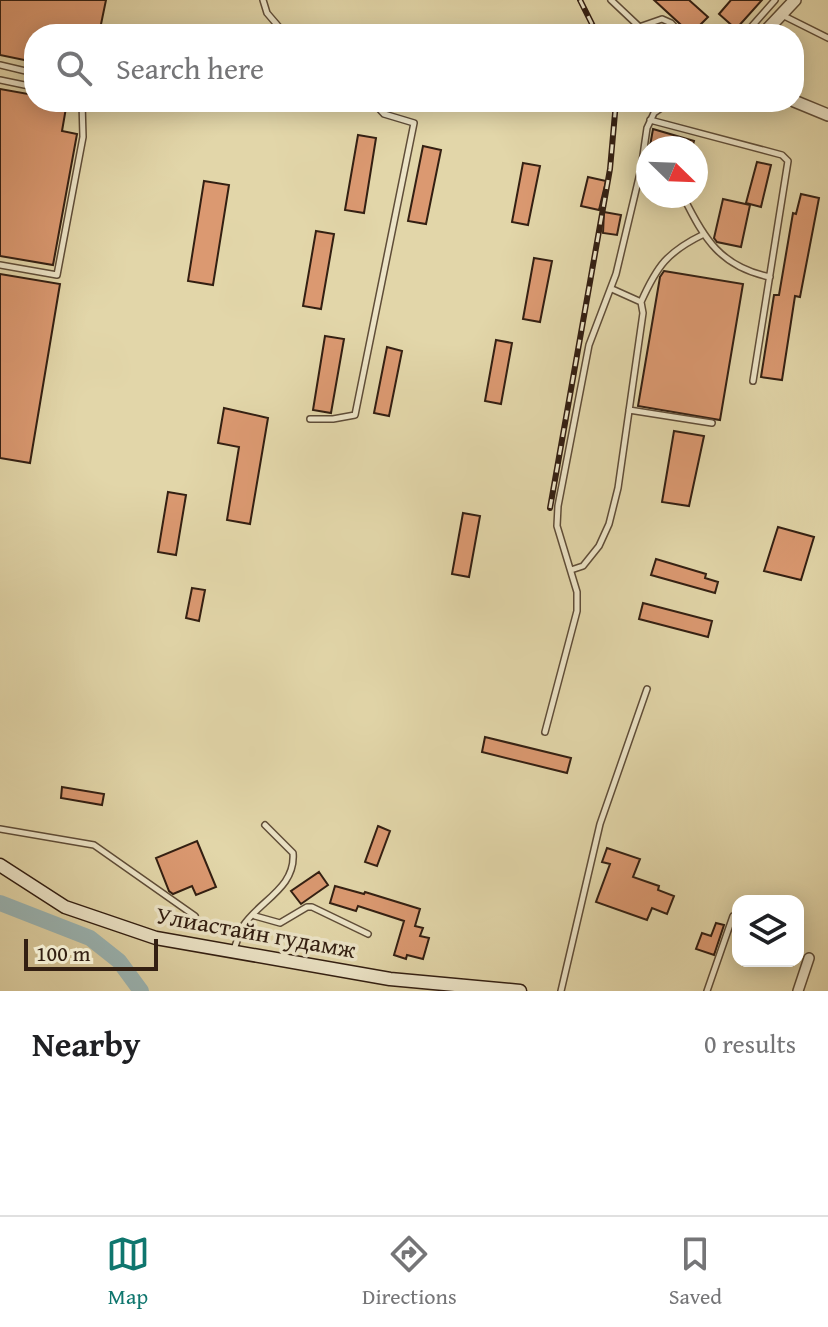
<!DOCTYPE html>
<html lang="en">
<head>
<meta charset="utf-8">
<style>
  :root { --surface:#fff; --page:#f6f6f6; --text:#202124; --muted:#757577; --line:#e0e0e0; --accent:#0f766e }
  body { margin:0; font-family:"Gentium Book Plus",serif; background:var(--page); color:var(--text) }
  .controls { position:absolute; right:24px; bottom:24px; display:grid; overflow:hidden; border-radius:16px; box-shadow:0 4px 20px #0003 }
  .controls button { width:72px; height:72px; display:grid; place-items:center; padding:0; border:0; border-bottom:2px solid var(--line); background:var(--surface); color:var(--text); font:40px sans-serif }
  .compass { position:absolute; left:636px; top:136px; width:72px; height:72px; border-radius:50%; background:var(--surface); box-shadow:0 4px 20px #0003; rotate:113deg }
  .scale { position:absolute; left:24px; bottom:20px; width:134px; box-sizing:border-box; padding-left:8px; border:4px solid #331f12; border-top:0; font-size:22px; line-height:28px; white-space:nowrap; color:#331f12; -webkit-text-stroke:6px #ece4c7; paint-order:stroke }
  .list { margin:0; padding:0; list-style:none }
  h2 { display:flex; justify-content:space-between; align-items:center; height:104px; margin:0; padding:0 32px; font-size:34px }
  h2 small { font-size:26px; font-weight:400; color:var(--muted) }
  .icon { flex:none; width:44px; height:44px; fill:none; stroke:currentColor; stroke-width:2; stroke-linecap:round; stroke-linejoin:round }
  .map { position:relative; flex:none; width:828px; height:991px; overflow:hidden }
  .search { position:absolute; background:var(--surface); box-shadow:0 4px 20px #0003; left:24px; right:24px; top:24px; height:88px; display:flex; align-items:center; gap:20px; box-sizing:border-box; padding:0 28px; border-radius:32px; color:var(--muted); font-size:30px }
  .sheet { height:224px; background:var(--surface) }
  nav { display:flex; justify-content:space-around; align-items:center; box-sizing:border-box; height:112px; border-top:2px solid var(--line); background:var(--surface); font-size:22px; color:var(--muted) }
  nav a { display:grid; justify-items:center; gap:4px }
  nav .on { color:var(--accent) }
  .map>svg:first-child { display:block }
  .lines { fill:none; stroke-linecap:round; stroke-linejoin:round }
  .river { stroke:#9bb6b5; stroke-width:16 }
  .building { fill:#db9971; stroke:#331f12; stroke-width:2 }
  .service-casing { stroke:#5f4d38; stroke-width:8 }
  .minor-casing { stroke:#5f4d38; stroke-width:12 }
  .tertiary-casing { stroke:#5f4d38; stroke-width:14 }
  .secondary-casing { stroke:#331f12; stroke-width:15 }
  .service { stroke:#ece4c7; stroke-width:5 }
  .minor { stroke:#ece4c7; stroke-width:9 }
  .tertiary { stroke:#ece4c7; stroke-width:11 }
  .secondary { stroke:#ece4c7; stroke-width:12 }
  .rail-casing { stroke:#331f12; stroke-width:6 }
  .rail { stroke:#ece4c7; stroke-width:3; stroke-dasharray:9; stroke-linecap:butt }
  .labels { text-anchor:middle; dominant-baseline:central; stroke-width:7; stroke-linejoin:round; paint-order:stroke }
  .street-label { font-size:24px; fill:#331f12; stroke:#ece4c7 }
</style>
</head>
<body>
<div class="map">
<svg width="828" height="991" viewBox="0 0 828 991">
  <rect width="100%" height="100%" fill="#e2d6a9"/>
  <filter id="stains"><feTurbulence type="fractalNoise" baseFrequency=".0025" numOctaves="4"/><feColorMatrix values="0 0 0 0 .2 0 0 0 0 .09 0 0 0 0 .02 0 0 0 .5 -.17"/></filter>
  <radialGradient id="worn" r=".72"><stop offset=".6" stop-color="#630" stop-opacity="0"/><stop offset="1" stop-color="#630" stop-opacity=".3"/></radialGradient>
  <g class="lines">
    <path class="river" d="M0,903L90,938L119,961L141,991"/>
  </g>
  <path class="building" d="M0,0H106L99,34H34V62L0,55Z
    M654,0H689L708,17L691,34Z
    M731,0H762L736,29L719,14Z
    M0,89L34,95V102H67L62,131L77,134L53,265L0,256Z
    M653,129L694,141L692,148L650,146Z
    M358,135L376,138L364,213L345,210Z
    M423,146L441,150L426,224L408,221Z
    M757,162L771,165L761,207L746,203Z
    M523,163L540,166L528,225L512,222Z
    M588,177L606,181L599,210L581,206Z
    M204,181L229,185L213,285L188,281Z
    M801,194L819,198L800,297L795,296L782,380L761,377L774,295H779L793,213L796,214Z
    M723,199L750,205L741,247L717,242L714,238Z
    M604,212L621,215L617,235L603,233Z
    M316,231L334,234L321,309L303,306Z
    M534,258L552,261L540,322L523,319Z
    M664,271L743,284L720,420L638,406L660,277Z
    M0,274L60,284L30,463L0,458Z
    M325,336L344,339L331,413L313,410Z
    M496,340L512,343L501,404L485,401Z
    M387,347L402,351L389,416L374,413Z
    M224,408L268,418L250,524L227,520L239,447L218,443Z
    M674,431L704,436L689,506L662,502Z
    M168,492L186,495L176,555L158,552Z
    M463,513L480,516L469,577L452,574Z
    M778,527L814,537L801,580L764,571Z
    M656,559L706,574L705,578L718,582L715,593L651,575Z
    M192,588L205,590L199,621L186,618Z
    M643,603L712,621L708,637L639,619Z
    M485,737L571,758L567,773L482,752Z
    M62,787L104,794L102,805L61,798Z
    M378,826L390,831L377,866L365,862Z
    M197,841L216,887L196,895L192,886L173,894L169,891L156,858Z
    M607,848L640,859L633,877L659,886L658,890L674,896L667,914L652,908L647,920L596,902L610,864L602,862Z
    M319,872L328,885L301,904L291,891Z
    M335,886L364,894L365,892L420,909L415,926L423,928L420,936L429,938L423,959L407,955L406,959L394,955L404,921L358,906L356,911L330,903Z
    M716,923L724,925L714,955L696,949L702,933L711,936Z"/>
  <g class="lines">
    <g class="service-casing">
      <path id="service" d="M263,0L267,13L285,34
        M611,0L647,34
        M782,15L828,38
        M639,27L662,19L671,23L681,34
        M745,34L775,0
        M0,65L34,73
        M0,80L34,87
        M650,120L782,155L788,161L753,381
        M683,196C704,239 721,267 770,277
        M0,265L57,275L83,137L82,102
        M641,302C657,266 667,252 704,234
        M629,410L712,423
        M310,419H333L355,415L414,123L384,114L373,102
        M571,570L583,566L599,546L609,524L618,488L643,313L641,302L612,289
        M545,732L577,611V592L557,526L558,506L589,345L616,274L641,169L647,128L654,113L670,102
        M0,829L94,845L195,916
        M255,916L280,923L307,907H312L368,934
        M233,951C237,943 239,933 243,926C259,901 296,888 293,853L265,825
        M561,991L600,824L647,689
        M707,991L733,916"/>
    </g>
    <g class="minor-casing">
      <path id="minor" d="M798,991L809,958"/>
    </g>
    <g class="tertiary-casing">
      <path id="tertiary" d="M763,34L795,0
        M794,101L828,115"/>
    </g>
    <g class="secondary-casing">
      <path id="secondary" d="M0,865L65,907L156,938L390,979L520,991"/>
    </g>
    <use href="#service" class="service"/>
    <use href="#minor" class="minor"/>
    <use href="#tertiary" class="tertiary"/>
    <use href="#secondary" class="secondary"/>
    <g class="rail-casing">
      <path id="rail" d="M580,0L597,34
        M550,508L610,169L616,102"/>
    </g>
    <use href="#rail" class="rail"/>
  </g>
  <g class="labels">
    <g class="street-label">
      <text transform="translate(256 932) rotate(10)">Улиастайн гудамж</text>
    </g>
  </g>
  <rect width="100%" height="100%" filter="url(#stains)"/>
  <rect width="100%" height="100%" fill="url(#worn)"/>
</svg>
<div class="controls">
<button><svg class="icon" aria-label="layers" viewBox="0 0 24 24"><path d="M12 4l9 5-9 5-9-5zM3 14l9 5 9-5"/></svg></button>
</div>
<svg class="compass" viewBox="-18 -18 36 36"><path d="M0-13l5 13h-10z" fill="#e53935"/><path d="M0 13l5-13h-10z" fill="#757577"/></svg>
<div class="scale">100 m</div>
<div class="search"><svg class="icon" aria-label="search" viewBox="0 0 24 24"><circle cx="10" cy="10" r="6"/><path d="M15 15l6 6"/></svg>Search here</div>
</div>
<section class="sheet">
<h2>Nearby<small>0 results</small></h2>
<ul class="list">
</ul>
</section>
<nav>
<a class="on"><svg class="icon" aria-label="map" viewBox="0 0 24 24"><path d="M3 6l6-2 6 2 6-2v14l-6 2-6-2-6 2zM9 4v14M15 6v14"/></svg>Map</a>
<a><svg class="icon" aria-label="directions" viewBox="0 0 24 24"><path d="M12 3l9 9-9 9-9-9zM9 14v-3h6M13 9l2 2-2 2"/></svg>Directions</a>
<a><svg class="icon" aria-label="saved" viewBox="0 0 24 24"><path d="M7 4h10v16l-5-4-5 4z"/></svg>Saved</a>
</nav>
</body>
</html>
